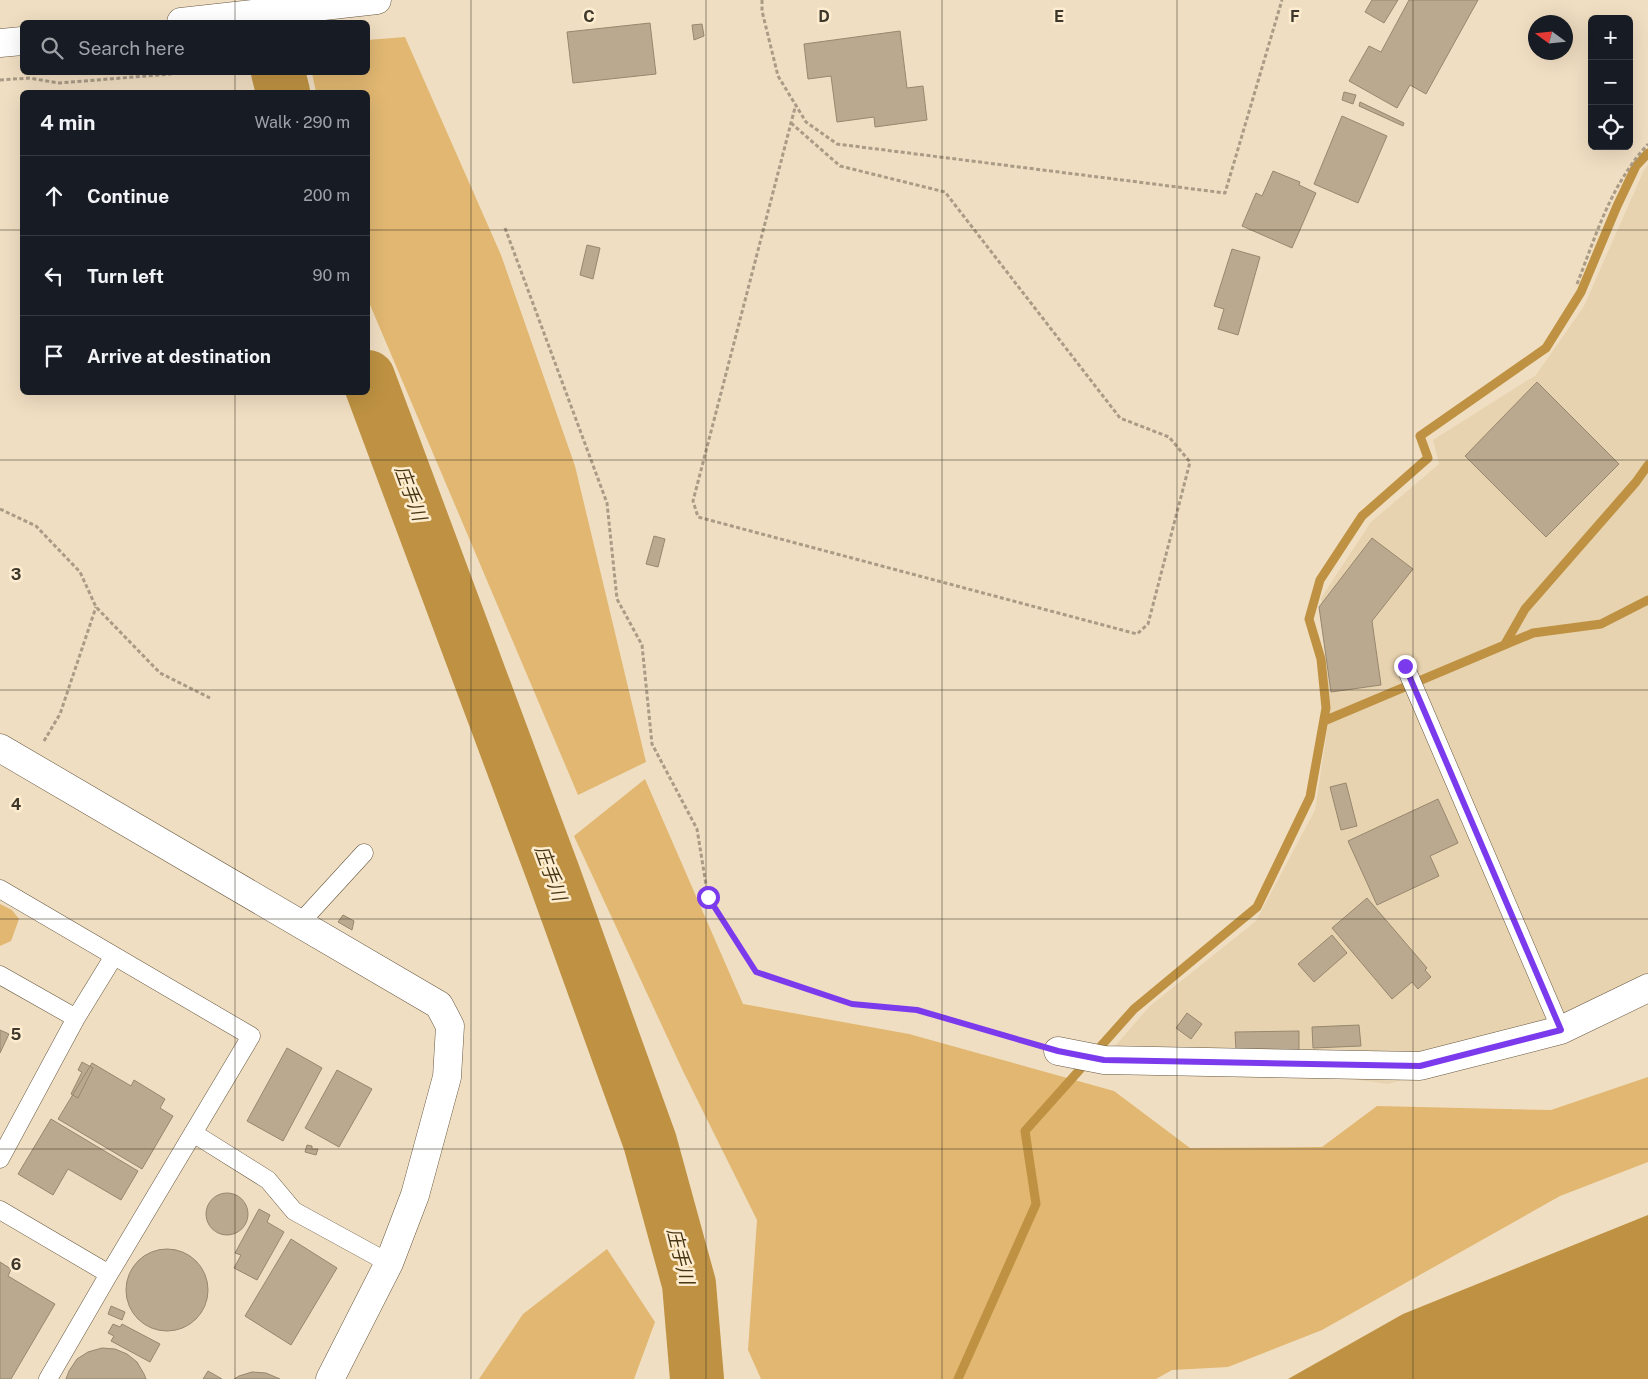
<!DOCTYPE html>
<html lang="en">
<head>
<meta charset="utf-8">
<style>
  :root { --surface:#171b24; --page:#242831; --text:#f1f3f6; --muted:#9ea1a6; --line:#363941 }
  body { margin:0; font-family:"Public Sans","Noto Sans JP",sans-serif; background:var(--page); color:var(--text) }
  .controls { position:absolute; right:15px; top:15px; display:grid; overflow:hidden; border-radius:8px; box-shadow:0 5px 20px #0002 }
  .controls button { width:45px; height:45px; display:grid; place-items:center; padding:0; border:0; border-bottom:1px solid var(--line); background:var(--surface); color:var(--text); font:25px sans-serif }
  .compass { position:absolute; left:1528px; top:15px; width:45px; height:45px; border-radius:50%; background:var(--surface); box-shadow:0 5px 20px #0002; rotate:285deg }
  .stop { position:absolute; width:15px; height:15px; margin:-11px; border:4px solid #7c3aed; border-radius:50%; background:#fff }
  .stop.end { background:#7c3aed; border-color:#fff; box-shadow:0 1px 5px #0008 }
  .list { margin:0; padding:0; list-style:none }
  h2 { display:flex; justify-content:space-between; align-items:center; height:65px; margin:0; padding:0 20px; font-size:21px }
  h2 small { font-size:16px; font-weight:400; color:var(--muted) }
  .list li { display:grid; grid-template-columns:32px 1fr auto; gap:15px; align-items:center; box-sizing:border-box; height:80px; padding:0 20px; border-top:1px solid var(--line) }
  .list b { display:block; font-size:19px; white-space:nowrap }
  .list em { font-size:16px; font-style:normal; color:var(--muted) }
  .icon { flex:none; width:28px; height:28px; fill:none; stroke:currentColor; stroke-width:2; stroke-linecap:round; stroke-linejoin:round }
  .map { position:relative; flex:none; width:1648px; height:1379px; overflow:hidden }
  .search { position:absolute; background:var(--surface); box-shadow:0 5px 20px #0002; left:20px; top:20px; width:350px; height:55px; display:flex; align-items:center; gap:12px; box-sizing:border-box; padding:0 18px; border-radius:8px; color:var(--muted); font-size:19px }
  .panel { position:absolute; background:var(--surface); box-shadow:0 5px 20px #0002; left:20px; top:90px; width:350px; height:305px; border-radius:8px }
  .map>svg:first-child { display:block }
  .built { fill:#e8d3b0 }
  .green { fill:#e1b771 }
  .water { fill:#be9242 }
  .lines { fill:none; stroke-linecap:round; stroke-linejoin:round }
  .stream { stroke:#be9242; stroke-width:9 }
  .river { stroke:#be9242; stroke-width:54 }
  .building { fill:#baa98e; stroke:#97876d }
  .service-casing { stroke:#66573f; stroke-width:19 }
  .minor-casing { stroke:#66573f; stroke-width:29 }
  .tertiary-casing { stroke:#66573f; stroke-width:29 }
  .path { stroke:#a99b86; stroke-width:3; stroke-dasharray:4 2.5; stroke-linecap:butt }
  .service { stroke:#fff; stroke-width:18 }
  .minor { stroke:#fff; stroke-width:28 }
  .tertiary { stroke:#fff; stroke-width:28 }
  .route { stroke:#7c3aed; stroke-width:6 }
  .grid { fill:none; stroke:#3e372c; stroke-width:1; stroke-opacity:0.55 }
  .labels { text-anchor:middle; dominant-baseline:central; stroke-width:5; stroke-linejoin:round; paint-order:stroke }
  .water-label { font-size:19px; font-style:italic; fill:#483513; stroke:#fdeccf }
  .grid-label { font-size:16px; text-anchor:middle; font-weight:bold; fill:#3e372c; stroke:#fdeccf; stroke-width:5; stroke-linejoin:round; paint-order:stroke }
</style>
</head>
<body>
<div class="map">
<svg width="1648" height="1379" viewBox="0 0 1648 1379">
  <rect width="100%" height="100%" fill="#f0dec2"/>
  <path class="built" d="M1648,165V999L1573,1034L1388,1084L1115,1046L1150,1006L1256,921L1315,810L1330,711L1321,598L1371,522L1439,464L1433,440L1536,375L1584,306L1644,170Z"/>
  <path class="green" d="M405,37L501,255L575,466L646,762L578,795L368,300V92H316L312,73L368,72V40Z
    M645,779L743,1004L909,1034L1114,1091L1190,1148L1322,1147L1377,1106L1551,1110L1648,1077V1162L1560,1196L1322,1330L1228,1367L1172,1370L1156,1379H761L748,1350L757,1220L683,1071L574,836Z
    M0,904L12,910L19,919L11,941L0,946Z
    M607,1249L655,1322L634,1379H479L523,1314Z"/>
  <path class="water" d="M1648,1215V1379H1288L1403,1314Z"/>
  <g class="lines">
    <path class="stream" d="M1505,644L1525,609L1636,482L1648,465
      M1324,721L1533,633L1601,624L1648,600
      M958,1379L1036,1204L1025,1131L1134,1009L1257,907L1310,797L1326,708L1321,659L1309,619L1320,580L1362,516L1428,458L1420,436L1546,348L1581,292L1617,206L1636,166L1648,153"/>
    <path class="river" d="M278,72L283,92
      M368,377L553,873L650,1142L689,1284L697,1379"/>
  </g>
  <path class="building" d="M1372,0H1398L1384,23L1365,12Z
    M1409,0H1478L1426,94L1410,85L1397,108L1349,81L1369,46L1381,52Z
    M650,23L656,74L573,83L567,32Z
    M702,24L704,36L694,40L692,25Z
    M900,31L907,88L923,86L927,120L875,127L874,117L837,122L831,76L808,79L804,44Z
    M1344,92L1356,95L1353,104L1342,100Z
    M1360,102L1404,123L1403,126L1359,106Z
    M1342,116L1387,136L1358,203L1314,184Z
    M1273,171L1300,182L1299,185L1316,193L1292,248L1242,226L1256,193L1262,196Z
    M587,245L600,248L593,279L580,275Z
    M1232,249L1260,257L1238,335L1218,329L1224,309L1214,306Z
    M1537,382L1619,464L1546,537L1465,456Z
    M654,536L665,539L658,567L646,564Z
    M1372,538L1413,569L1372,621L1381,685L1331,692L1319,607Z
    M1346,783L1357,826L1341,830L1330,787Z
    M1438,799L1458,843L1430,856L1439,876L1377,905L1348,841Z
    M1367,898L1427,968L1425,970L1431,977L1418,989L1412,982L1392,999L1332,928Z
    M343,915L354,921L352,930L338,922Z
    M1332,935L1347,953L1314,982L1298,964Z
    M1187,1013L1202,1024L1191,1039L1176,1028Z
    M1359,1025L1361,1046L1313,1048L1312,1027Z
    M0,1030L9,1034L0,1053Z
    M1299,1031V1050L1236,1051L1235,1032Z
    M287,1048L322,1068L283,1141L247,1121Z
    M82,1062L93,1068L78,1098L71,1094L82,1072L78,1070Z
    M92,1063L131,1086L134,1080L165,1099L160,1108L173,1116L142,1169L58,1119Z
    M337,1070L372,1089L339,1147L305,1128Z
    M51,1119L138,1171L121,1200L68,1169L53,1195L18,1174Z
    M307,1145L312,1146V1149H318L316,1155L305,1152Z
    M206 1214a21 21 0 1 1 42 0a21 21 0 1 1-42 0Z
    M259,1209L270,1215L267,1222L284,1232L257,1280L234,1268L241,1255L235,1253Z
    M291,1239L337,1268L291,1345L245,1316Z
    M126 1290a41 41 0 1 1 82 0a41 41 0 1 1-82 0Z
    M0,1262L11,1269L8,1276L55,1304L11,1379H0Z
    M111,1306L125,1312L122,1320L108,1314Z
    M113,1324L120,1327L122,1324L160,1344L150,1362L111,1341L114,1336L108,1333Z
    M102,1348L115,1349L127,1354L137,1362L144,1374L146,1379H66L69,1371L77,1359L88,1352Z
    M208,1371L222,1379H203Z
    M252,1372L266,1373L280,1379H234L239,1376Z"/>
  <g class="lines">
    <g class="service-casing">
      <path id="service" d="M1405,666L1561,1030
        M0,889L251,1036L109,1274L48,1379
        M299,924L364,853
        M0,975L76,1018L0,1159
        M76,1018L114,956
        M193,1133L268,1180L294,1211L389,1263
        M0,1210L109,1274"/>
    </g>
    <g class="minor-casing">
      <path id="minor" d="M0,748L439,1005L450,1026L447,1077L415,1195L389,1263L330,1379
        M1058,1051L1104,1060L1420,1066L1561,1030L1648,988"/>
    </g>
    <g class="tertiary-casing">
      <path id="tertiary" d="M181,22L377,0
        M0,43L22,41"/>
    </g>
    <path class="path" d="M762,0V11L778,76L806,122L837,144L1225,193L1282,0
      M0,80L29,78L59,83L171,74V72
      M791,123L840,166L945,192L1120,418L1169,437L1190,462L1148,624L1137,634L698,517L693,501L791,123L796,104
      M505,228L607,503L617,599L642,645L652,744L697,829L708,897L756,972L852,1004L917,1009L1032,1043
      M1577,284C1597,233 1610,186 1648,144
      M0,509L36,526L80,572L96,607L160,673L210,698
      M44,741L60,714L96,607"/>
    <use href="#service" class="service"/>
    <use href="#minor" class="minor"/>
    <use href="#tertiary" class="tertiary"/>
  </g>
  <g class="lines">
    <path class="route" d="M708,897L756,972L852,1004L917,1010L1058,1051L1104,1060L1420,1066L1561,1030L1405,666"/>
  </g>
  <path class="grid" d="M235,0V22M471,0V1379M706,0V1379M942,0V1379M1177,0V1379M1413,0V1379M235,72V92M0,230H22M368,230H1648M235,392V1379M0,460H1648M0,690H1648M0,919H1648M0,1149H1648"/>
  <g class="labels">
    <g class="water-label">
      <text transform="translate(411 493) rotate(70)">庄手川</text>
      <text transform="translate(551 873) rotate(70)">庄手川</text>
      <text transform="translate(681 1256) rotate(76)">庄手川</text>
    </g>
  </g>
  <g class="grid-label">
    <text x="589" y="22">C</text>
    <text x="824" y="22">D</text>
    <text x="1059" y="22">E</text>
    <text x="1295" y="22">F</text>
    <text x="16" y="580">3</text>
    <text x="16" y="810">4</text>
    <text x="16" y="1040">5</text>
    <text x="16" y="1270">6</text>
  </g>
</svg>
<div class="controls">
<button>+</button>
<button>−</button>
<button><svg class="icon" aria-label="locate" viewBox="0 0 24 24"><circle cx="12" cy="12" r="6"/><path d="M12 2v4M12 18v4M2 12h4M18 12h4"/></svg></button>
</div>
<svg class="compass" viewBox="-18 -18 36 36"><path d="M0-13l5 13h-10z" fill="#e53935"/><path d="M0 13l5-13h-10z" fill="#9ea1a6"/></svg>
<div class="stop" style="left:708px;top:897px"></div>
<div class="stop end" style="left:1405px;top:666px"></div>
<div class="search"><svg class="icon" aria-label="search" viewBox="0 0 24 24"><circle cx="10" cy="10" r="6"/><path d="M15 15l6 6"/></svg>Search here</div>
<section class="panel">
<h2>4 min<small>Walk · 290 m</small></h2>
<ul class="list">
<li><svg class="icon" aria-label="ahead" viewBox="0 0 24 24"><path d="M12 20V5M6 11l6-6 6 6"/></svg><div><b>Continue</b></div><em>200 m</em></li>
<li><svg class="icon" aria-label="left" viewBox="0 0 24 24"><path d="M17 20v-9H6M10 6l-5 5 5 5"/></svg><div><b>Turn left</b></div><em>90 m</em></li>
<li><svg class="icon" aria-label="arrive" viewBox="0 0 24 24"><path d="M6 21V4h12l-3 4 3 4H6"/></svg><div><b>Arrive at destination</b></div></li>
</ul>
</section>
</div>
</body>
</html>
